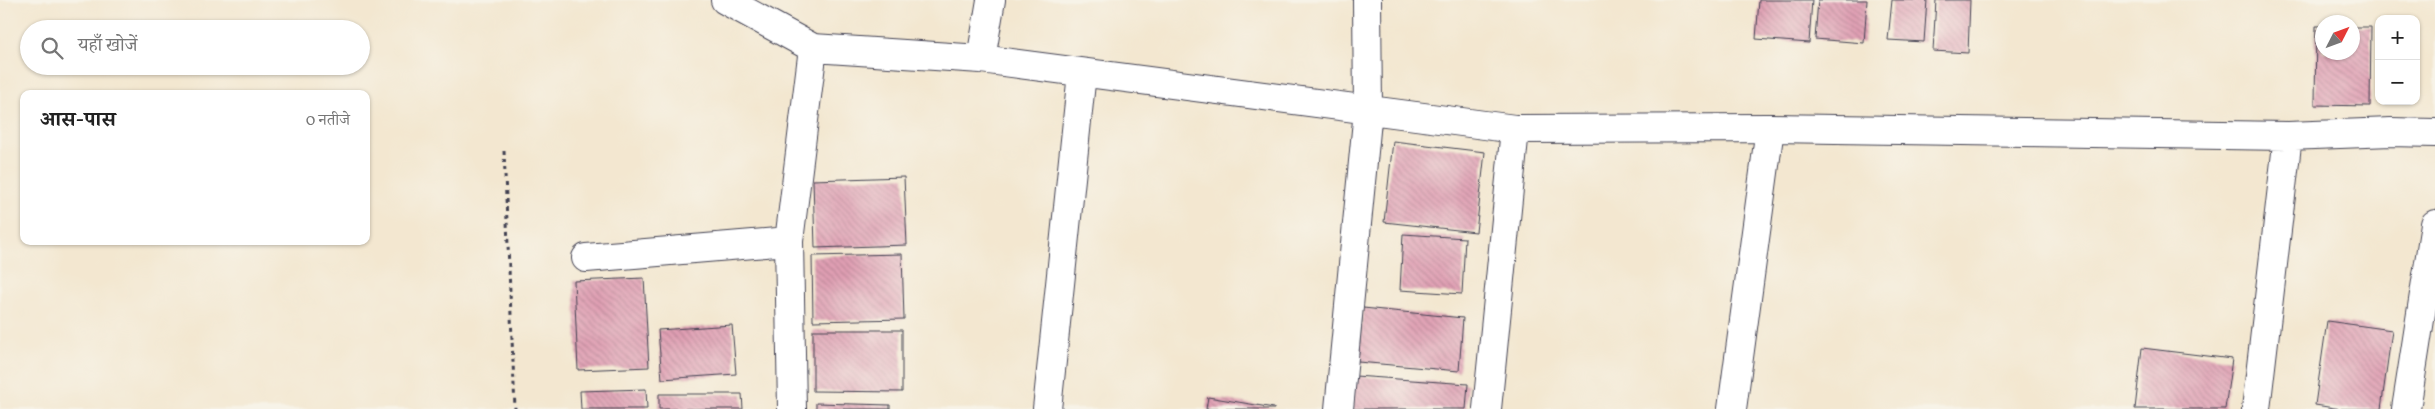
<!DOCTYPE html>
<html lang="hi">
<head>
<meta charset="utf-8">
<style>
  :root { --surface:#fff; --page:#f2f2f2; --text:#222; --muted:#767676; --line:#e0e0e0 }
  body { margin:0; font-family:Vollkorn,"Noto Serif Devanagari",serif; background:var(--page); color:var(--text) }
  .controls { position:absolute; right:15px; top:15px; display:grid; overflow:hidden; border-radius:10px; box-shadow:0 1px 4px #0004 }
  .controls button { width:45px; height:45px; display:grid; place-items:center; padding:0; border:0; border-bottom:1px solid var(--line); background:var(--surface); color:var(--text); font:25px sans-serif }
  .compass { position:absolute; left:2315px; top:15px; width:45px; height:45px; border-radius:50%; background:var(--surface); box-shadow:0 1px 4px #0004; rotate:48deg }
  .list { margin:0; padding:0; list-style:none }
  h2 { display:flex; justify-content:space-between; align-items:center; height:65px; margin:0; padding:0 20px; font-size:21px }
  h2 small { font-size:16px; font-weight:400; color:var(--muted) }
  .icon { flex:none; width:28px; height:28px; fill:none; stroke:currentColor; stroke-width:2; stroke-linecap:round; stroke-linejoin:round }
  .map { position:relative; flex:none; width:2435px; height:409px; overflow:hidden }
  .search { position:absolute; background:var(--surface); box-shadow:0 1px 4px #0004; left:20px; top:20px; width:350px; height:55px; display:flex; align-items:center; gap:12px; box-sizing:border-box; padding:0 18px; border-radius:28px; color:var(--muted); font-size:19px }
  .panel { position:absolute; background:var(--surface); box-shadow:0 1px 4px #0004; left:20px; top:90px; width:350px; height:155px; border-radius:10px }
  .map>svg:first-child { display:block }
  .building { fill:url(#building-back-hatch) }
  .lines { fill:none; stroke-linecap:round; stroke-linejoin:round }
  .minor-casing { stroke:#414051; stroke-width:30 }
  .path { stroke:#414051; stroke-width:3; stroke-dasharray:4 4; stroke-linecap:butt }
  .minor { stroke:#fff; stroke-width:28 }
</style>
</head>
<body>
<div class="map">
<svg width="2435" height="409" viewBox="0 0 2435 409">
  <defs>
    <pattern id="building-back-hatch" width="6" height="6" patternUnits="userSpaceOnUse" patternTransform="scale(1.25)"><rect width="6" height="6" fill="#e09fb3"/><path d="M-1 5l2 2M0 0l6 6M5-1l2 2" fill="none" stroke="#b58193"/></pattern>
  </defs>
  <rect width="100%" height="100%" fill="#f7f3e8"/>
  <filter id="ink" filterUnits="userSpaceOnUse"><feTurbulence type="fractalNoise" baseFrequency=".02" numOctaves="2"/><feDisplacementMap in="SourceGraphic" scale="10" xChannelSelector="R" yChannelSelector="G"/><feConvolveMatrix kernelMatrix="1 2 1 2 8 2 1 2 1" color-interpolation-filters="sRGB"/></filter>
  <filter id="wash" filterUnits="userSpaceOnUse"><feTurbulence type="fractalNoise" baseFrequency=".0096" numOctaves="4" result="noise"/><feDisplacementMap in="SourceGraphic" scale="20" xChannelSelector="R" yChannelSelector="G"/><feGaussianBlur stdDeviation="1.12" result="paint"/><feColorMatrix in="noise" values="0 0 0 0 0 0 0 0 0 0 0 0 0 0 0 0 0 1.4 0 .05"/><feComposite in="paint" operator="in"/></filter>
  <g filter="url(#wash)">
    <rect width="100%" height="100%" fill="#f3e7d0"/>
    <g id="blocks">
      <path class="building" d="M1759,0H1812L1809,43L1756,39Z
        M1818,0H1867L1864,43L1815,39Z
        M1892,0H1927L1924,42L1888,40Z
        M1936,0H1970L1968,53L1933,51Z
        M2316,26H2322V52H2352V27H2371L2370,106L2315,105Z
        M1393,141L1485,152L1476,232L1384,222Z
        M904,177L907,245L815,248L813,180Z
        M1403,234L1465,238L1462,294L1400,290Z
        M902,254L904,319L813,321L812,256Z
        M644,278L649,367L578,370L574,281Z
        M1363,308L1463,318L1459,371L1358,362Z
        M2327,321L2392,330L2381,409H2341L2315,405Z
        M732,325L736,374L662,379L658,330Z
        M813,330H902V392L813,391Z
        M2142,348L2232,359L2225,409H2135Z
        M1355,376L1468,384L1466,409H1353Z
        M646,389L647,409H581L580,391Z
        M659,394H742L743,409H659Z
        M1208,397L1274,408V409H1206Z
        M816,403L890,405V409H816Z"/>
    </g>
  </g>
  <g filter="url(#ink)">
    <use href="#blocks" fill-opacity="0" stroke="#414051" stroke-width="1"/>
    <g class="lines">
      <g class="minor-casing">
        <path id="minor" d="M725,0L813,48L981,59L1515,129L1770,128L2288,136L2391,132L2435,133
          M981,59L991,0
          M586,258L789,241
          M792,409L789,241L813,48
          M1047,409L1082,73
          M1339,409L1368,110L1367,0
          M1487,409L1515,129
          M1732,409L1770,128
          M2256,409L2288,136
          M2406,409L2435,224"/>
      </g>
      <path class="path" d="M504,151L515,409"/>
      <use href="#minor" class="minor"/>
    </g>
  </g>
</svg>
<div class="controls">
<button>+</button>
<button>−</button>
</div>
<svg class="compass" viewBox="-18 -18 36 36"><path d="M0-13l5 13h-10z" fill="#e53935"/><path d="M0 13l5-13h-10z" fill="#767676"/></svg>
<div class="search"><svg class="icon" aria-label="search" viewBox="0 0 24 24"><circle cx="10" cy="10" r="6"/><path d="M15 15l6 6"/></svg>यहाँ खोजें</div>
<section class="panel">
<h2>आस-पास<small>0 नतीजे</small></h2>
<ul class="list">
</ul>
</section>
</div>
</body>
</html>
